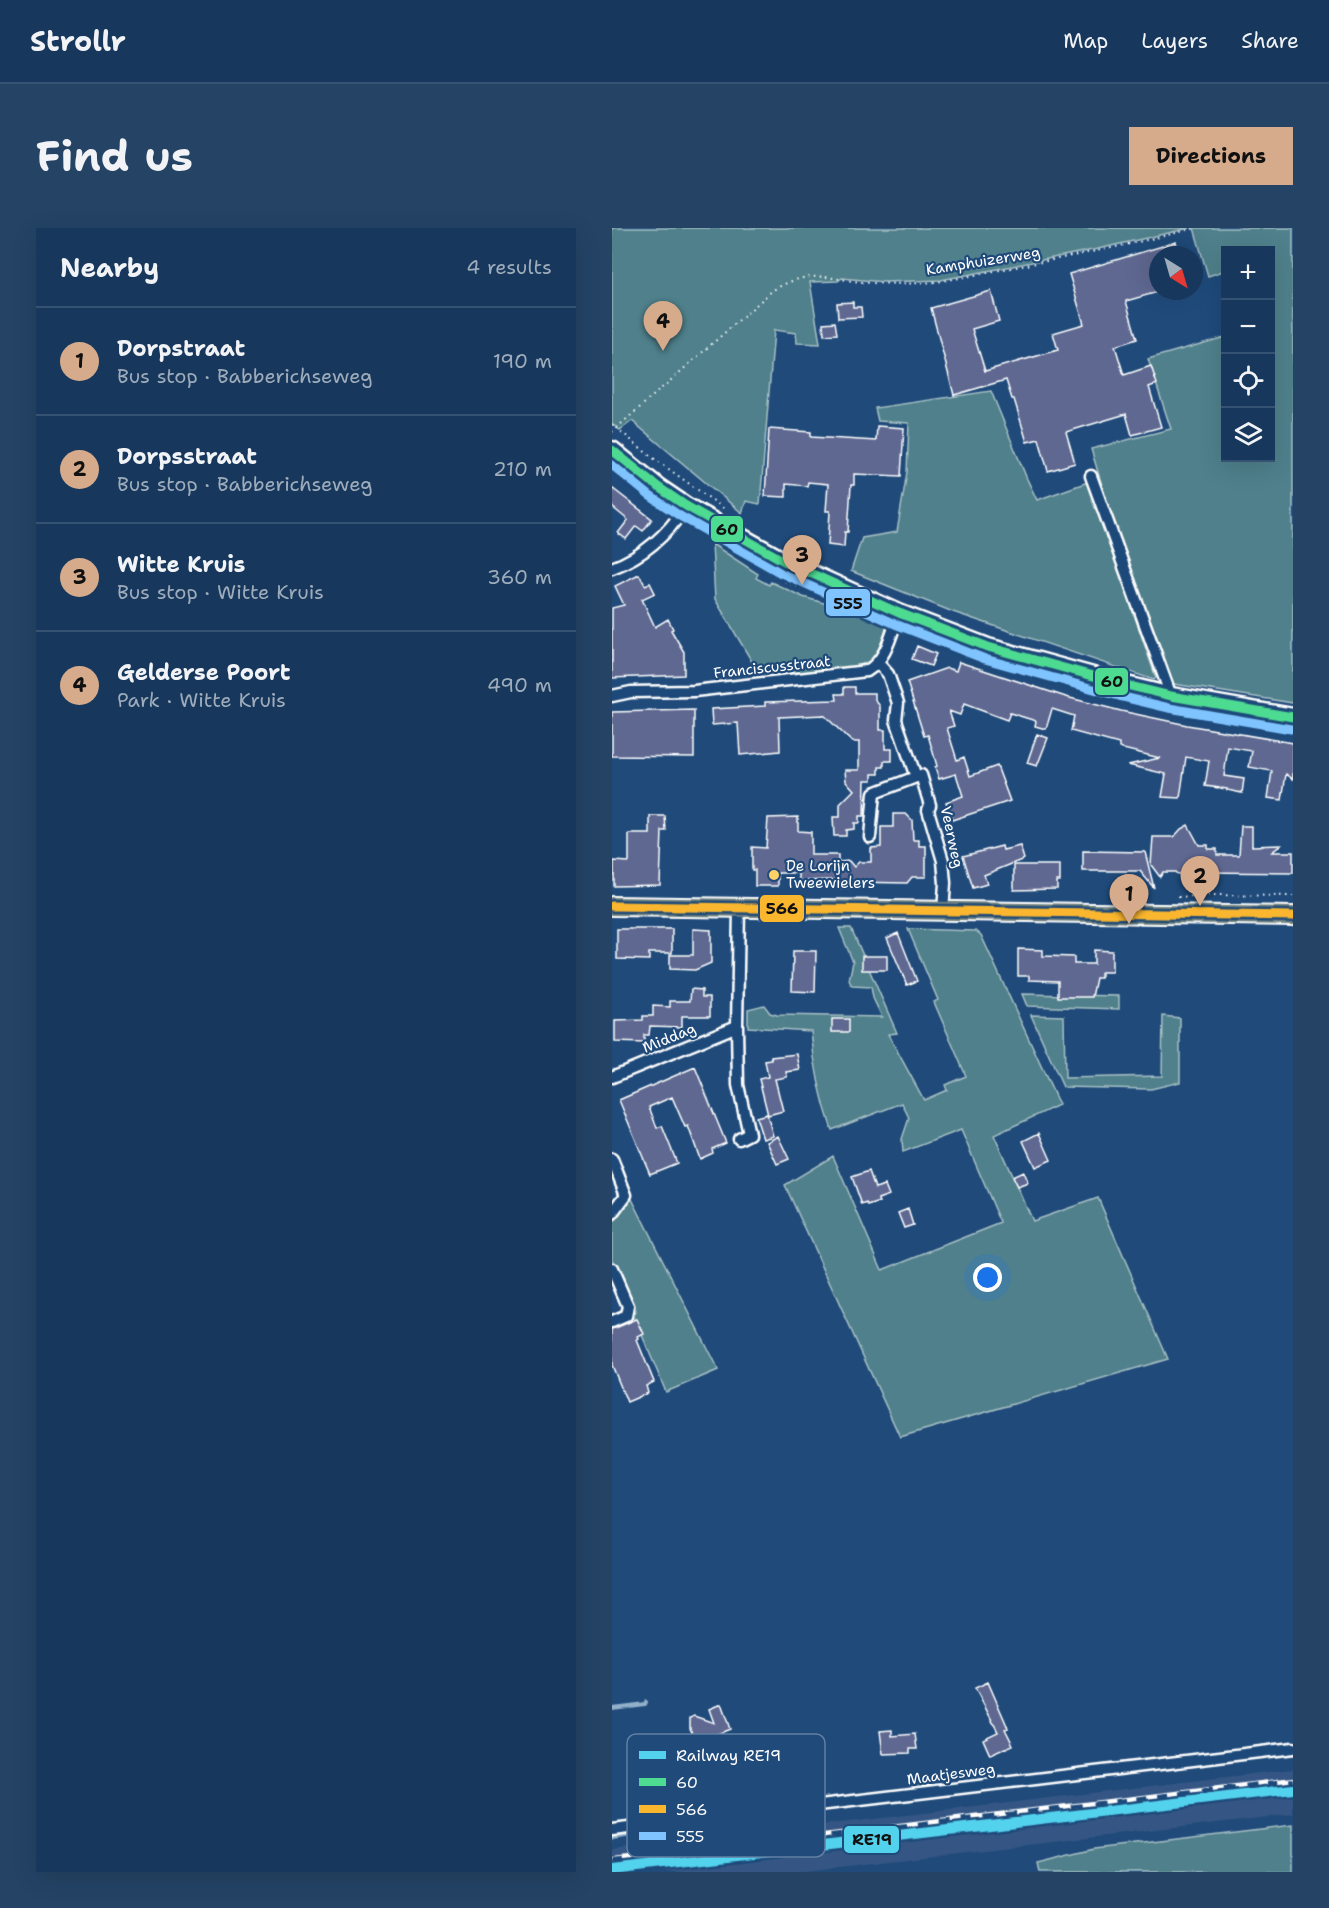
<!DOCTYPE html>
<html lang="en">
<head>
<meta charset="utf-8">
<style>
  :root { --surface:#17385c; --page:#244365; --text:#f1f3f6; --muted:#9eacbb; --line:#365272; --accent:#d6ab8b }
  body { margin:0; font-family:"Shantell Sans",sans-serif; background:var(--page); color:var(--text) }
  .controls { position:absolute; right:18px; top:18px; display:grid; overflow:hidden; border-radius:0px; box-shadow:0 6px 24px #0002 }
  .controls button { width:54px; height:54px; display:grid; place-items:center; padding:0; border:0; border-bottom:2px solid var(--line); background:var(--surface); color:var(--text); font:30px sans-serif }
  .compass { position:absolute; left:537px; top:18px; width:54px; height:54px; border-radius:50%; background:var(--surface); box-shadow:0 6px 24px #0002; rotate:143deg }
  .you { position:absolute; left:376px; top:1050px; width:21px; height:21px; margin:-15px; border:4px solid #fff; border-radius:50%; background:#1a73e8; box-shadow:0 0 0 9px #1a73e833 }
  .badge { display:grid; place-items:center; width:39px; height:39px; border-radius:50%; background:var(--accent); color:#111; font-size:20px; font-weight:700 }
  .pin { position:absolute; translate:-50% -50px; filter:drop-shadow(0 2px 3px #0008) }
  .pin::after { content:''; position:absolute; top:32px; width:21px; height:18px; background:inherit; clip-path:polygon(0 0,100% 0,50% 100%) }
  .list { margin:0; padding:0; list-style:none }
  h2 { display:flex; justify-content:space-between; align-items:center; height:78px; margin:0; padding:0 24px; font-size:26px }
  h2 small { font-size:20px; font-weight:400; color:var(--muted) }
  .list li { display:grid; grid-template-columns:39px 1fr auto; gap:18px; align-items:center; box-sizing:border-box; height:108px; padding:0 24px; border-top:2px solid var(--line) }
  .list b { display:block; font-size:22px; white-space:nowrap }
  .list p { margin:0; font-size:20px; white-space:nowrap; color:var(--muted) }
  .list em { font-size:20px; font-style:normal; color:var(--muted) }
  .icon { flex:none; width:33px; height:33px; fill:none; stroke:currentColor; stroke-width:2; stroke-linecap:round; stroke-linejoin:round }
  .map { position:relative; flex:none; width:681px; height:1644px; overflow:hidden; border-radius:0px }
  header { display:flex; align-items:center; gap:36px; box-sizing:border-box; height:84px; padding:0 30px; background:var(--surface); border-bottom:2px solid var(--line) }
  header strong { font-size:28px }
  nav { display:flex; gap:33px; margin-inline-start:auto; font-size:21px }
  .intro { display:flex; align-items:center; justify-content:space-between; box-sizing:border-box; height:144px; padding:0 36px }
  h1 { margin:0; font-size:42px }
  .button { padding:15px 27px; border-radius:0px; background:var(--accent); color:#111; font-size:21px; font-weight:700 }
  main { display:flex; gap:36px; padding:0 36px }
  aside { flex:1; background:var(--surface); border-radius:0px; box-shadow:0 6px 24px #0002 }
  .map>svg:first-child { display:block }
  .built { fill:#365684 }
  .green { fill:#50808b; stroke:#a8c0c5; stroke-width:1.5 }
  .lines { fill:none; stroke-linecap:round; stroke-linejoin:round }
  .stream { stroke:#92b0ca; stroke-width:4 }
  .building { fill:#5e6891; stroke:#fff; stroke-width:1.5 }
  .minor-casing { stroke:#fff; stroke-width:15 }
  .secondary-casing { stroke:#fff; stroke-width:21 }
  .primary-casing { stroke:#fff; stroke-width:22 }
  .path { stroke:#fff; stroke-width:2; stroke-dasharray:1.5 4.5; stroke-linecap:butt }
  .minor { stroke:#1f4a7a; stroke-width:10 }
  .secondary { stroke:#1f4a7a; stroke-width:16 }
  .primary { stroke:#6c7f7c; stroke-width:18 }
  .rail-casing { stroke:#fff; stroke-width:6 }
  .rail { stroke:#1f4a7a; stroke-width:4; stroke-dasharray:11; stroke-linecap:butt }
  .bus-1-casing { stroke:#1f4a7a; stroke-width:14 }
  .bus-2-casing { stroke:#1f4a7a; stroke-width:14 }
  .bus-3-casing { stroke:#1f4a7a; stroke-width:14 }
  .bus-1 { stroke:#4ddb92; stroke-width:9 }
  .bus-2 { stroke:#fab62d; stroke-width:9 }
  .bus-3 { stroke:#80c4ff; stroke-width:9 }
  .rail-1-casing { stroke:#1f4a7a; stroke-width:15 }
  .rail-1 { stroke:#53d2ee; stroke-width:10 }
  .poi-dot { fill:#ffd166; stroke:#1f4a7a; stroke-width:2 }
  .labels { text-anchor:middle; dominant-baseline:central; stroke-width:4.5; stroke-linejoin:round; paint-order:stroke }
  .street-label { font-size:15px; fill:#fff; stroke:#1f4a7a }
  .poi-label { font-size:15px; fill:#fff; stroke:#1f4a7a; text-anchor:start }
  .key { fill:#1f4a7a; stroke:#6280a2; stroke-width:1.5 }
  .key-label { font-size:16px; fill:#fff }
  .line-badge { stroke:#1f4a7a; stroke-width:2 }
  .pale-badge-label { font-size:16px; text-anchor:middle; font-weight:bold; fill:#111 }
</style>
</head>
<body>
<header>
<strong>Strollr</strong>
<nav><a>Map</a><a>Layers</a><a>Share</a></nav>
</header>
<div class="intro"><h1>Find us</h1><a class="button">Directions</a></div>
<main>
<aside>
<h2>Nearby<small>4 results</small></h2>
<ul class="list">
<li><span class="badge">1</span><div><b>Dorpstraat</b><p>Bus stop · Babberichseweg</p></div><em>190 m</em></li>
<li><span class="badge">2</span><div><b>Dorpsstraat</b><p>Bus stop · Babberichseweg</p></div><em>210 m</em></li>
<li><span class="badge">3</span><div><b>Witte Kruis</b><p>Bus stop · Witte Kruis</p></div><em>360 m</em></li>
<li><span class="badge">4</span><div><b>Gelderse Poort</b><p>Park · Witte Kruis</p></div><em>490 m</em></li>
</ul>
</aside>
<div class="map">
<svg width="681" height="1644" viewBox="0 0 681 1644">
  <rect width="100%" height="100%" fill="#1f4a7a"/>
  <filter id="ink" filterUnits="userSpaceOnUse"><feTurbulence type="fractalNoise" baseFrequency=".0167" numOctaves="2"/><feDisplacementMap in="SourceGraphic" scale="12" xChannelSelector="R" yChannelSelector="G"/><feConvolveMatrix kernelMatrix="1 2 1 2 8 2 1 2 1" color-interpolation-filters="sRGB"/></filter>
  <g filter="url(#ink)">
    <path class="built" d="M681,1541V1586L184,1644H0V1622Z"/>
    <path class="green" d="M0,0H578L486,21L329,52L272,54L230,50L226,53L198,54L208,116L185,115L184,105L162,102L148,276L134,273L130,285L20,193L8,202L0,196Z
      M582,0H681V475L562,456L496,277L479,221L559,201L536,131L613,109L614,230H658V22H614L613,48L611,43L596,48Z
      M379,163L415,251L425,272L476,254L544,450L542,452L341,384L239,343L250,310L285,304L295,244L297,195L266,193L263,180Z
      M100,316L146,346L144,350L157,357L159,354L191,369L274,393L275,397C273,405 272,416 267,424C252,449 173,444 146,444L103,371Z
      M227,700H239L285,805L276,806L312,872L335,862L333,857L354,848L322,774L326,772L296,701L364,703L369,707L447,877L382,907L420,993L486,970L556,1131L288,1209L173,957L221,928L270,1042L389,995L349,902L291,924L290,911L297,890L290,875L220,902C208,868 202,838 199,803L136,799V781L152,777L158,785L165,787L270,789L261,770L259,759L240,758L237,752L241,734Z
      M410,766L507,768V781L415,778Z
      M419,787L452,788L453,850L550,848L551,788L568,790V854L539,861L451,859Z
      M18,967L106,1142L54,1164L22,1088L24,1084L22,1075L0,1031V997Z
      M681,1597V1644H428L426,1635L482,1621Z"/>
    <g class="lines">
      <path class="stream" d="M0,1480L33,1476L34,1474
        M0,1610L27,1606"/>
    </g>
    <path class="building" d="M564,14L568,27H546V64L514,73L525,111L503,118L512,147L539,138L545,156L537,159L549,199L520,207L514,186L454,204L463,235L436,243L427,211L415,214L402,171H400L394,152L342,167L319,80L379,63L387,93L360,101L373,143L446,122L441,105L472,96L457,46Z
      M241,74V79H249L250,89L226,90L225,75Z
      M223,94L225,106L212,107L211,95Z
      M265,198L292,200L289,248L242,246V257H239L236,304H233L232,319L216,317L218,283H214L216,256L196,254L195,258L174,256V269L153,268L157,201L199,204V209L264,213Z
      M0,260L40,291L31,303L24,298L14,311L6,305L16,292L0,279Z
      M27,346L33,357L38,355L43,365L30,371L43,399L56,391L61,401L59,402L72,424V447L0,450V380L12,377L3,358Z
      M305,418L324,426L319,438L300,431Z
      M347,434L454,469L509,483L575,497L681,515V551L674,546L670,572L656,570L660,543L637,539L640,523L616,519L612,548L632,551L630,565L615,562V561L593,558L597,533L574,529L568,570L550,569L554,546L516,537L548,530L507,520V516L459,503L462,488L440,481L434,501L423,498L424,493L398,485L395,492L352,476L348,487L337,483L342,498L335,500L345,532L352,529L358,548L385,538L398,573L340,592L334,574L351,568L344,546L327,551L323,539L325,538L316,507L312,508L295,454L335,440L344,443Z
      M232,459H243V465H263V472L268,478V502H273V521H280V533H272V539H267V546H260V552H253L252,588H247V595H242V601L234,602V608H222L221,589H228V576L242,562L234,553L233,542H247V514H240L212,487L167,489L168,523L128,527L126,495L100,497L99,481L153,478V474L225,472L224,466H232Z
      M82,482V529L0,528V484Z
      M425,506L436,510L425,538L415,535Z
      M281,586H294L300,592L301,612H307V618H314V649H300L295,655L236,654V660H224V652L187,653V645H166V658H143V642H140V619L154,620L156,590L186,589V603L199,604V627H226V634L237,633L242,639L247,634H259V620L269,619V599H281Z
      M38,588H53L54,603H50L48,657L2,658V633L17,634V606H38Z
      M576,597L587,617H596V621H605V627H627L629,598H640V618L669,617L660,624H681V645L587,644L565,646L563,644H551L548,649L539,637L541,609H562L569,601Z
      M390,618L391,622L408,618L412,631L372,647L375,656L361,660L351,628Z
      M471,623L533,624L542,660L528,643H471Z
      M402,637H448V653H445V661L402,662Z
      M5,701H60V725H37V732L5,731Z
      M81,701L99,702V735L83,742L58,741V727H81Z
      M286,705L305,753L295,757L275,710Z
      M406,721L431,722V728L462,729V736H482V722L500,723V744H489V750H484L480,769H446V753L417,752V748H406Z
      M181,723H204L203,764L180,763Z
      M250,728H275V742H250Z
      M79,761L90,762V769H98V788H70V799L38,798L37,807H32V815L3,814V793L31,792V788H41V778L58,779V773H78Z
      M220,791H237V804H220Z
      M185,826L188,842L174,844L175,849L163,851L171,883L156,887L147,851L156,849L153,833L160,832L159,829Z
      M83,839L114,915L100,921L101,925L88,931L76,898L73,899L60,869L37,879L45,900L50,898L65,935L38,946L7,872Z
      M155,886L161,908L151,911L144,889Z
      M427,905L439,932L423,939L411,913Z
      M166,908L177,931L165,936L155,914Z
      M257,943L263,960L273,957L277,967L266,971L268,974L256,978L255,975L250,977L240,949Z
      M411,944L416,955L405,959L400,949Z
      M296,981L301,997L292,1000L286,985Z
      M25,1091L32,1106L26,1109L27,1111L25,1112L42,1154L34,1158L36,1165L15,1174L0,1137V1101Z
      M376,1454L396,1500L393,1501L401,1517L378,1527L371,1511L386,1504L363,1460Z
      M109,1476L118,1501L83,1515L78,1500V1490L82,1488L102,1495L97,1481Z
      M280,1502V1508L303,1506L305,1521H298V1525L271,1526L268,1503Z"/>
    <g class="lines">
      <g class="minor-casing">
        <path id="minor" d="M479,248L559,468
          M0,340C32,328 56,306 74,278
          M0,468L19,464L82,463L255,443C275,431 279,406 287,385
          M304,549L309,547L318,577L316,582L331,633L333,655L331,684
          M258,609L262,565L304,549L284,492L286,475L276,446L266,435
          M127,681L125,798L126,857L137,906L127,911
          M0,849L125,798
          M0,931L14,967L0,986
          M0,1041L16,1078L14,1088L0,1094
          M0,1602L681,1520"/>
      </g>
      <g class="secondary-casing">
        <path id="secondary" d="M0,222L46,259L74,278L174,334L287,385L376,419L510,456L559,468L681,489"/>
      </g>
      <g class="primary-casing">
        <path id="primary" d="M0,678L681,688"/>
      </g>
      <path class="path" d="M0,196L37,227L114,282
        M0,204L161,62C201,39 217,52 259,55C279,56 302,56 323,54C348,51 374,44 399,40C461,28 523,16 583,0
        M131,329C154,344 179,359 206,366
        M566,669L602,667L681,668"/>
      <use href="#minor" class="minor"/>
      <use href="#secondary" class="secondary"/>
      <use href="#primary" class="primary"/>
      <g class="rail-casing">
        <path id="rail" d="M0,1633L681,1552"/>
      </g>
      <use href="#rail" class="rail"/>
      <g class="bus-1-casing">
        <path id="bus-1" d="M0,222L46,259L74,278L174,334L287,385L376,419L510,456L559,468L681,489"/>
      </g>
      <g class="bus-2-casing">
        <path id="bus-2" d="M0,678L681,688"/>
      </g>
      <g class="bus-3-casing">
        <path id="bus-3" d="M0,237L38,268L68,288L169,345L283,396L373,431L507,468L557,480L679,501"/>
      </g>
      <use href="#bus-1" class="bus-1"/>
      <use href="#bus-2" class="bus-2"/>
      <use href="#bus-3" class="bus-3"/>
      <g class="rail-1-casing">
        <path id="rail-1" d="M0,1642L681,1561"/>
      </g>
      <use href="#rail-1" class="rail-1"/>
    </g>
  </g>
  <circle class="poi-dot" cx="162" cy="647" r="6"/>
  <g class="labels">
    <g class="street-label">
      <text transform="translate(371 33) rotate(-9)">Kamphuizerweg</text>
      <text transform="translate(160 439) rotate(-6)">Franciscusstraat</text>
      <text transform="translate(340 609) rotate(78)">Veerweg</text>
      <text transform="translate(57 810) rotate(-22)">Middag</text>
      <text transform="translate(339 1546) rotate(-7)">Maatjesweg</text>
    </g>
    <g class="poi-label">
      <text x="174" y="638">De Lorijn<tspan x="174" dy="17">Tweewielers</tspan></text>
    </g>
  </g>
  <rect x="15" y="1506" width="198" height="123" rx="9" class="key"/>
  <rect x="27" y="1523" width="27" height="8" fill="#53d2ee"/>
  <rect x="27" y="1550" width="27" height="8" fill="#4ddb92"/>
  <rect x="27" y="1577" width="27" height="8" fill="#fab62d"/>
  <rect x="27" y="1604" width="27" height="8" fill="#80c4ff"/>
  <g class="key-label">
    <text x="64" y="1533">Railway RE19</text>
    <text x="64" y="1560">60</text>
    <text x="64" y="1587">566</text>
    <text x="64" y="1614">555</text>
  </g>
  <g class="line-badge">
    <rect x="98" y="287" width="34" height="28" rx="6" fill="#4ddb92"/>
    <rect x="213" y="360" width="46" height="29" rx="6" fill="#80c4ff"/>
    <rect x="482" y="439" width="35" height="29" rx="6" fill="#4ddb92"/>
    <rect x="147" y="666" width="46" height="29" rx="6" fill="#fab62d"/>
    <rect x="231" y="1597" width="57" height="29" rx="6" fill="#53d2ee"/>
  </g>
  <g class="pale-badge-label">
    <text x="115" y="307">60</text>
    <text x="236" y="381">555</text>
    <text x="500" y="459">60</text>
    <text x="170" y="686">566</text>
    <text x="260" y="1617">RE19</text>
  </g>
</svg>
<div class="controls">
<button>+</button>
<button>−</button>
<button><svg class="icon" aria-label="locate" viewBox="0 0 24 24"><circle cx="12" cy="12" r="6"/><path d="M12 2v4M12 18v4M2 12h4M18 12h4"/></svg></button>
<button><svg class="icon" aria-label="layers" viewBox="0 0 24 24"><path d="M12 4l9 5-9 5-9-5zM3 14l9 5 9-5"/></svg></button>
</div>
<svg class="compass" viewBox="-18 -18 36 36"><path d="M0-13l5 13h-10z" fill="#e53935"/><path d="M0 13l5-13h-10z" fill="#9eacbb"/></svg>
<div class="you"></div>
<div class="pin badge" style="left:517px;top:696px">1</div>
<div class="pin badge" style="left:588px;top:678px">2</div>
<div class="pin badge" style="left:190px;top:357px">3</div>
<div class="pin badge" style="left:51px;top:123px">4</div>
</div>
</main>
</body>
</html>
